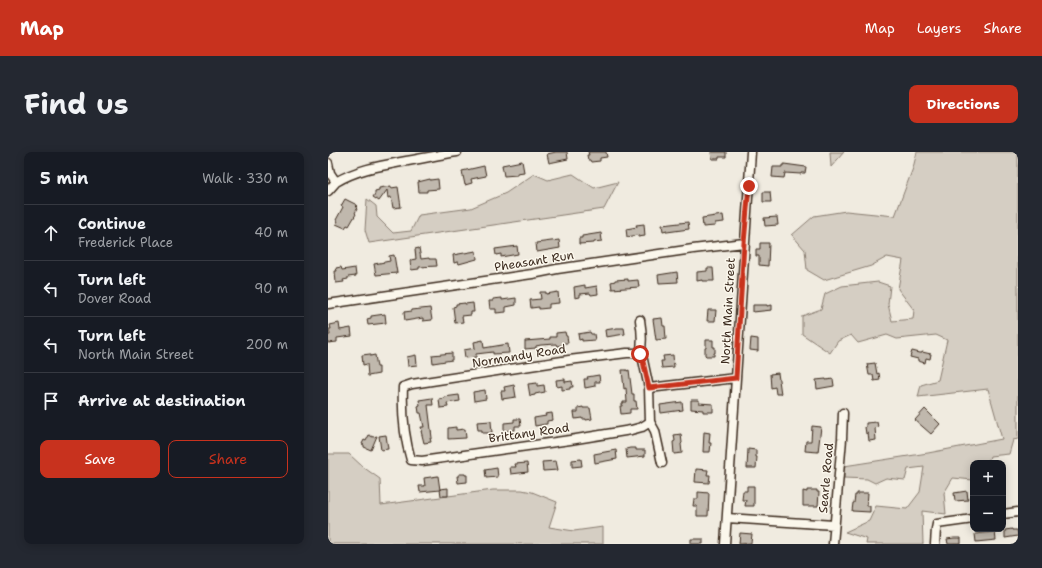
<!DOCTYPE html>
<html lang="en">
<head>
<meta charset="utf-8">
<style>
  :root { --surface:#171b24; --page:#242831; --text:#f1f3f6; --muted:#9ea1a6; --line:#363941; --accent:#c8321e }
  body { margin:0; font-family:"Shantell Sans",sans-serif; background:var(--page); color:var(--text) }
  .controls { position:absolute; right:12px; bottom:12px; display:grid; overflow:hidden; border-radius:8px; box-shadow:0 2px 10px #0003 }
  .controls button { width:36px; height:36px; display:grid; place-items:center; padding:0; border:0; border-bottom:1px solid var(--line); background:var(--surface); color:var(--text); font:20px sans-serif }
  .stop { position:absolute; width:12px; height:12px; margin:-9px; border:3px solid #c8321e; border-radius:50%; background:#fff }
  .stop.end { background:#c8321e; border-color:#fff; box-shadow:0 1px 4px #0008 }
  .list { margin:0; padding:0; list-style:none }
  h2 { display:flex; justify-content:space-between; align-items:center; height:52px; margin:0; padding:0 16px; font-size:17px }
  h2 small { font-size:13px; font-weight:400; color:var(--muted) }
  .list li { display:grid; grid-template-columns:26px 1fr auto; gap:12px; align-items:center; box-sizing:border-box; height:56px; padding:0 16px; border-top:1px solid var(--line) }
  .list b { display:block; font-size:15px; white-space:nowrap }
  .list p { margin:0; font-size:13px; white-space:nowrap; color:var(--muted) }
  .list em { font-size:13px; font-style:normal; color:var(--muted) }
  .actions { display:flex; gap:8px; padding:12px 16px }
  .actions a { flex:1; padding:9px 0; border:1px solid var(--accent); border-radius:8px; text-align:center; font-size:14px; color:var(--accent) }
  .actions .main { background:var(--accent); color:#fff }
  .icon { flex:none; width:22px; height:22px; fill:none; stroke:currentColor; stroke-width:2; stroke-linecap:round; stroke-linejoin:round }
  .map { position:relative; flex:none; width:690px; height:392px; overflow:hidden; border-radius:8px }
  header { display:flex; align-items:center; gap:24px; box-sizing:border-box; height:56px; padding:0 20px; background:var(--accent); color:#fff }
  header strong { font-size:19px }
  nav { display:flex; gap:22px; margin-inline-start:auto; font-size:14px }
  .intro { display:flex; align-items:center; justify-content:space-between; box-sizing:border-box; height:96px; padding:0 24px }
  h1 { margin:0; font-size:28px }
  .button { padding:10px 18px; border-radius:8px; background:var(--accent); color:#fff; font-size:14px; font-weight:700 }
  main { display:flex; gap:24px; padding:0 24px }
  aside { flex:1; background:var(--surface); border-radius:8px; box-shadow:0 2px 10px #0003 }
  .map>svg:first-child { display:block }
  .green { fill:#d5cec3; stroke:#887c70 }
  .building { fill:#c0b8ad; stroke:#3b2a1e }
  .lines { fill:none; stroke-linecap:round; stroke-linejoin:round }
  .minor-casing { stroke:#3b2a1e; stroke-width:11 }
  .minor { stroke:#fbf7ec; stroke-width:8 }
  .route { stroke:#c8321e; stroke-width:5 }
  .labels { text-anchor:middle; dominant-baseline:central; stroke-width:3; stroke-linejoin:round; paint-order:stroke }
  .street-label { font-size:12px; fill:#3b2a1e; stroke:#fbf7ec }
</style>
</head>
<body>
<header>
<strong>Map</strong>
<nav><a>Map</a><a>Layers</a><a>Share</a></nav>
</header>
<div class="intro"><h1>Find us</h1><a class="button">Directions</a></div>
<main>
<aside>
<h2>5 min<small>Walk · 330 m</small></h2>
<ul class="list">
<li><svg class="icon" aria-label="ahead" viewBox="0 0 24 24"><path d="M12 20V5M6 11l6-6 6 6"/></svg><div><b>Continue</b><p>Frederick Place</p></div><em>40 m</em></li>
<li><svg class="icon" aria-label="left" viewBox="0 0 24 24"><path d="M17 20v-9H6M10 6l-5 5 5 5"/></svg><div><b>Turn left</b><p>Dover Road</p></div><em>90 m</em></li>
<li><svg class="icon" aria-label="left" viewBox="0 0 24 24"><path d="M17 20v-9H6M10 6l-5 5 5 5"/></svg><div><b>Turn left</b><p>North Main Street</p></div><em>200 m</em></li>
<li><svg class="icon" aria-label="arrive" viewBox="0 0 24 24"><path d="M6 21V4h12l-3 4 3 4H6"/></svg><div><b>Arrive at destination</b></div></li>
</ul>
<div class="actions"><a class="main">Save</a><a>Share</a></div>
</aside>
<div class="map">
<svg width="690" height="392" viewBox="0 0 690 392">
  <rect width="100%" height="100%" fill="#f0ebe0"/>
  <filter id="ink" filterUnits="userSpaceOnUse"><feTurbulence type="fractalNoise" baseFrequency=".025" numOctaves="2"/><feDisplacementMap in="SourceGraphic" scale="8" xChannelSelector="R" yChannelSelector="G"/><feConvolveMatrix kernelMatrix="1 2 1 2 8 2 1 2 1" color-interpolation-filters="sRGB"/></filter>
  <g filter="url(#ink)">
    <path class="green" d="M502,0H516L503,15Z
      M589,0H690V287L685,288L681,302L662,304L660,311H645V328L625,326L616,341L618,362L594,359L595,392H538L539,387L517,380L541,369L548,354L579,357L592,340L596,315L580,317L577,328L558,326L547,331L539,327L516,326V314L600,301L674,287L660,237L590,245L593,233L610,228L619,188L608,183L569,187L559,183L530,191L523,183L510,189L502,201L474,182V164L493,157L497,142L514,134L550,130L562,134L560,152L564,169L585,167L586,158L570,137L575,108L559,105L543,114L496,128L479,118L477,98L464,83L486,64L518,59L567,64L585,16Z
      M206,22L220,28L245,22L266,36L290,30L276,57L41,91L37,78L39,47L48,54L49,65L65,81L83,79L91,63L143,56L178,41Z
      M0,302H21L35,315L52,327L53,353L165,338H194L204,340L229,350L221,375L246,379L275,375V392H0Z"/>
    <path class="building" d="M228,0H239L240,7L221,11L219,2Z
      M260,0H278L279,5L272,6V9L263,10L262,8H260L259,3H261Z
      M383,0H398V5H391V7H384Z
      M194,9L196,20L189,21V23L176,24L174,13Z
      M456,12L478,15L477,21H473V22L457,21L456,26L444,25L445,15H454V13H456Z
      M156,14L158,24L143,27L144,31L137,33L134,19Z
      M102,27V28L110,27L111,37L99,38V40H91L90,30Z
      M63,34V36L70,35L73,55L65,56L63,45L60,46L59,38L51,49L45,45L47,42V39L51,38V36Z
      M435,40H442L443,50H435Z
      M17,47L29,53L28,56L29,57L27,61L28,62L21,74L19,73L17,76L8,72L10,69L8,68L15,55L13,54Z
      M395,63L396,70L387,71V74L375,75L374,66Z
      M449,65L450,73L437,74L436,66Z
      M360,70L361,77L339,80V78L335,79L334,73Z
      M316,72L317,84L310,85V83L299,85L298,77L309,75L308,73Z
      M273,81L274,89L266,90V91L251,92V86H254V84Z
      M231,88L232,96L209,100L208,91Z
      M432,91H441L440,114L431,113V104H428V97H432Z
      M189,94L190,102L173,105V102L168,103L167,97Z
      M91,96L93,107L101,106V107H108L109,114L91,115V117L83,118L82,108L88,107L87,97Z
      M148,99L149,107L131,112L130,110L126,111L125,103Z
      M66,103L69,121L48,123L46,112L62,109L61,104Z
      M13,115L14,118L27,116L28,124L20,125V127L15,128L16,130L8,131L7,119H9L8,116Z
      M379,116H385L386,129H374V128L369,129V120L379,119Z
      M349,120L350,130L331,131L330,123Z
      M300,127V129L310,128L311,135L284,137L283,130L287,129V128Z
      M257,133V136L269,134L270,142L263,143L262,141L252,142V145L247,146L246,135Z
      M212,140H218V142L230,140L231,151L221,152V156L211,157V155L203,156L202,148L213,147Z
      M174,146V148L188,146V153L178,155V160L168,161V157H162L161,149H165V147Z
      M137,151V152L145,151L146,160H143V163L134,164L135,170L127,171L125,155L128,154V152Z
      M425,153H439V154L444,153V158L425,160Z
      M102,156L104,168L95,169V166L77,169L76,160L84,159V158Z
      M380,158H388L387,169H379Z
      M57,162L58,171L40,173L39,167L43,166V164Z
      M334,166L335,174H337L338,187L328,188L325,167Z
      M11,171L12,178L23,176L24,184L9,186V190L0,191V183H2L1,177H3L2,173Z
      M289,176H296L297,182L278,185L277,178Z
      M237,180L238,184H239L240,191H234L235,193L229,194L228,192L213,193L208,194V196L197,197V189L222,187V185H228V181Z
      M262,180L263,182H266L267,188L254,189V187L251,188L250,182Z
      M423,186L430,187V199L422,198Z
      M155,188L156,196L180,192L181,201L165,202V200L148,202V205L137,206L136,198L147,196L146,190Z
      M378,188H385V195H387V201H386V204H378L377,203V196H378Z
      M584,199L592,201H594V200L603,202L602,207L598,206L597,211L590,209V207L582,205Z
      M124,201V208L105,211L104,203Z
      M42,202V204L47,203L49,215H51V222L40,224L39,212L35,213L34,203Z
      M88,203L89,213L80,214L79,205Z
      M345,203L346,215L334,216L333,209H336L335,204Z
      M547,211L549,222L551,221L552,228L546,229L545,223H541L539,212Z
      M294,218H299V219L301,218L304,242H306V249H308L309,257H302V261L293,262L292,254H294V252H295V250H299L298,236L296,237Z
      M450,221L453,242H448L447,235L443,236L442,222Z
      M271,223L272,230H267V234L257,236L256,227H260L259,225Z
      M237,227V230L244,229L245,235H242V237L234,238V234L229,235L228,228Z
      M498,227V228L505,227L506,234L489,237L488,228Z
      M209,231V234L216,233L217,240L207,242V243L202,244L200,232Z
      M186,233L188,245L174,247L173,239H177L176,235Z
      M157,238L158,247L146,249L145,240Z
      M131,243L132,249L119,251L120,255L112,256L111,247L116,246V245Z
      M104,246L105,253H100L104,286H102L103,290L96,291L93,279H94L93,275H96L93,261H91L90,254L92,253L91,248Z
      M363,248H371V251L385,252V260H375V258L363,257Z
      M354,250L355,258L333,261L332,253Z
      M255,255V256H262L264,267L258,268V267H254V266L247,267L246,260H250V256Z
      M597,257L612,272L603,282L587,268Z
      M224,261L225,268L219,269V272H218L207,274L206,266L218,264L217,262Z
      M186,267H192L193,274H187V278L176,279V271L186,270Z
      M163,269L164,281H154V278H150L149,270Z
      M549,270L550,275L547,276L548,288L541,289L540,281L538,282L537,275H538V271Z
      M484,274L493,275L490,300L477,299L478,289H483Z
      M128,275V278L137,277L138,286L120,287V276Z
      M376,280L382,281L381,291H383L382,300H375Z
      M353,282L354,291L353,292L354,301L346,302L345,290L347,289L346,283Z
      M41,283L45,285L49,284L43,298L36,295V293L34,292L36,288L38,289Z
      M58,283L60,297L53,298L51,284Z
      M302,296H308V298H317V304L299,306L298,297Z
      M420,297L428,298V305H429L428,316H419Z
      M288,298L289,307L267,311L266,302Z
      M253,307L254,314L244,315V308Z
      M228,309L230,318L215,319L214,310Z
      M199,311L200,320L183,322L182,315H188L187,312Z
      M169,316L170,325L158,326L157,318Z
      M368,317L380,318L379,323H382L381,331L367,330Z
      M131,322H137V323H139V330L130,331L129,324H131Z
      M110,324L112,338L92,340L91,334H97L96,326Z
      M419,334H426V354H417L418,348H414L415,339H419Z
      M120,336V344H113L112,337Z
      M479,338H489V340H491L490,354H475V339L479,340Z
      M639,339L640,348L627,349L626,341Z
      M370,340L381,341L380,364H369V354H365L366,347H370Z
      M529,341H540L539,354H542V360L524,359L525,351H526L527,343H529Z
      M684,377V378H689L690,384L677,386V378Z
      M667,380L668,388L648,390L647,382Z
      M412,381L424,382L423,391L411,392Z
      M626,386H633V392H620L619,387Z
      M363,387H375V392H363Z"/>
    <g class="lines">
      <g class="minor-casing">
        <path id="minor" d="M0,11L2,21L8,30L0,39
          M8,30C28,18 51,14 73,10C92,7 110,3 129,0
          M0,152L204,122L229,117L365,97L416,91
          M312,168C314,180 315,191 312,202L315,208L321,236L322,270L327,279L334,311
          M312,202L307,201H299L241,208L84,232L75,235C74,259 76,285 83,308L94,309L242,288L303,278L314,275L322,270
          M321,236L408,226
          M675,362L690,360
          M399,366L506,373
          M397,392L423,0
          M505,392L514,287L515,261
          M607,392L608,377L609,372L645,367"/>
      </g>
      <use href="#minor" class="minor"/>
    </g>
  </g>
  <g class="lines" filter="url(#ink)">
    <path class="route" d="M312,202L314,205L321,236L408,226L416,91L421,34"/>
  </g>
  <g class="labels">
    <g class="street-label">
      <text transform="translate(206 109) rotate(-9)">Pheasant Run</text>
      <text transform="translate(400 159) rotate(-87)">North Main Street</text>
      <text transform="translate(191 204) rotate(-9)">Normandy Road</text>
      <text transform="translate(201 281) rotate(-8)">Brittany Road</text>
      <text transform="translate(498 326) rotate(-85)">Searle Road</text>
    </g>
  </g>
</svg>
<div class="controls">
<button>+</button>
<button>−</button>
</div>
<div class="stop" style="left:312px;top:202px"></div>
<div class="stop end" style="left:421px;top:34px"></div>
</div>
</main>
</body>
</html>
